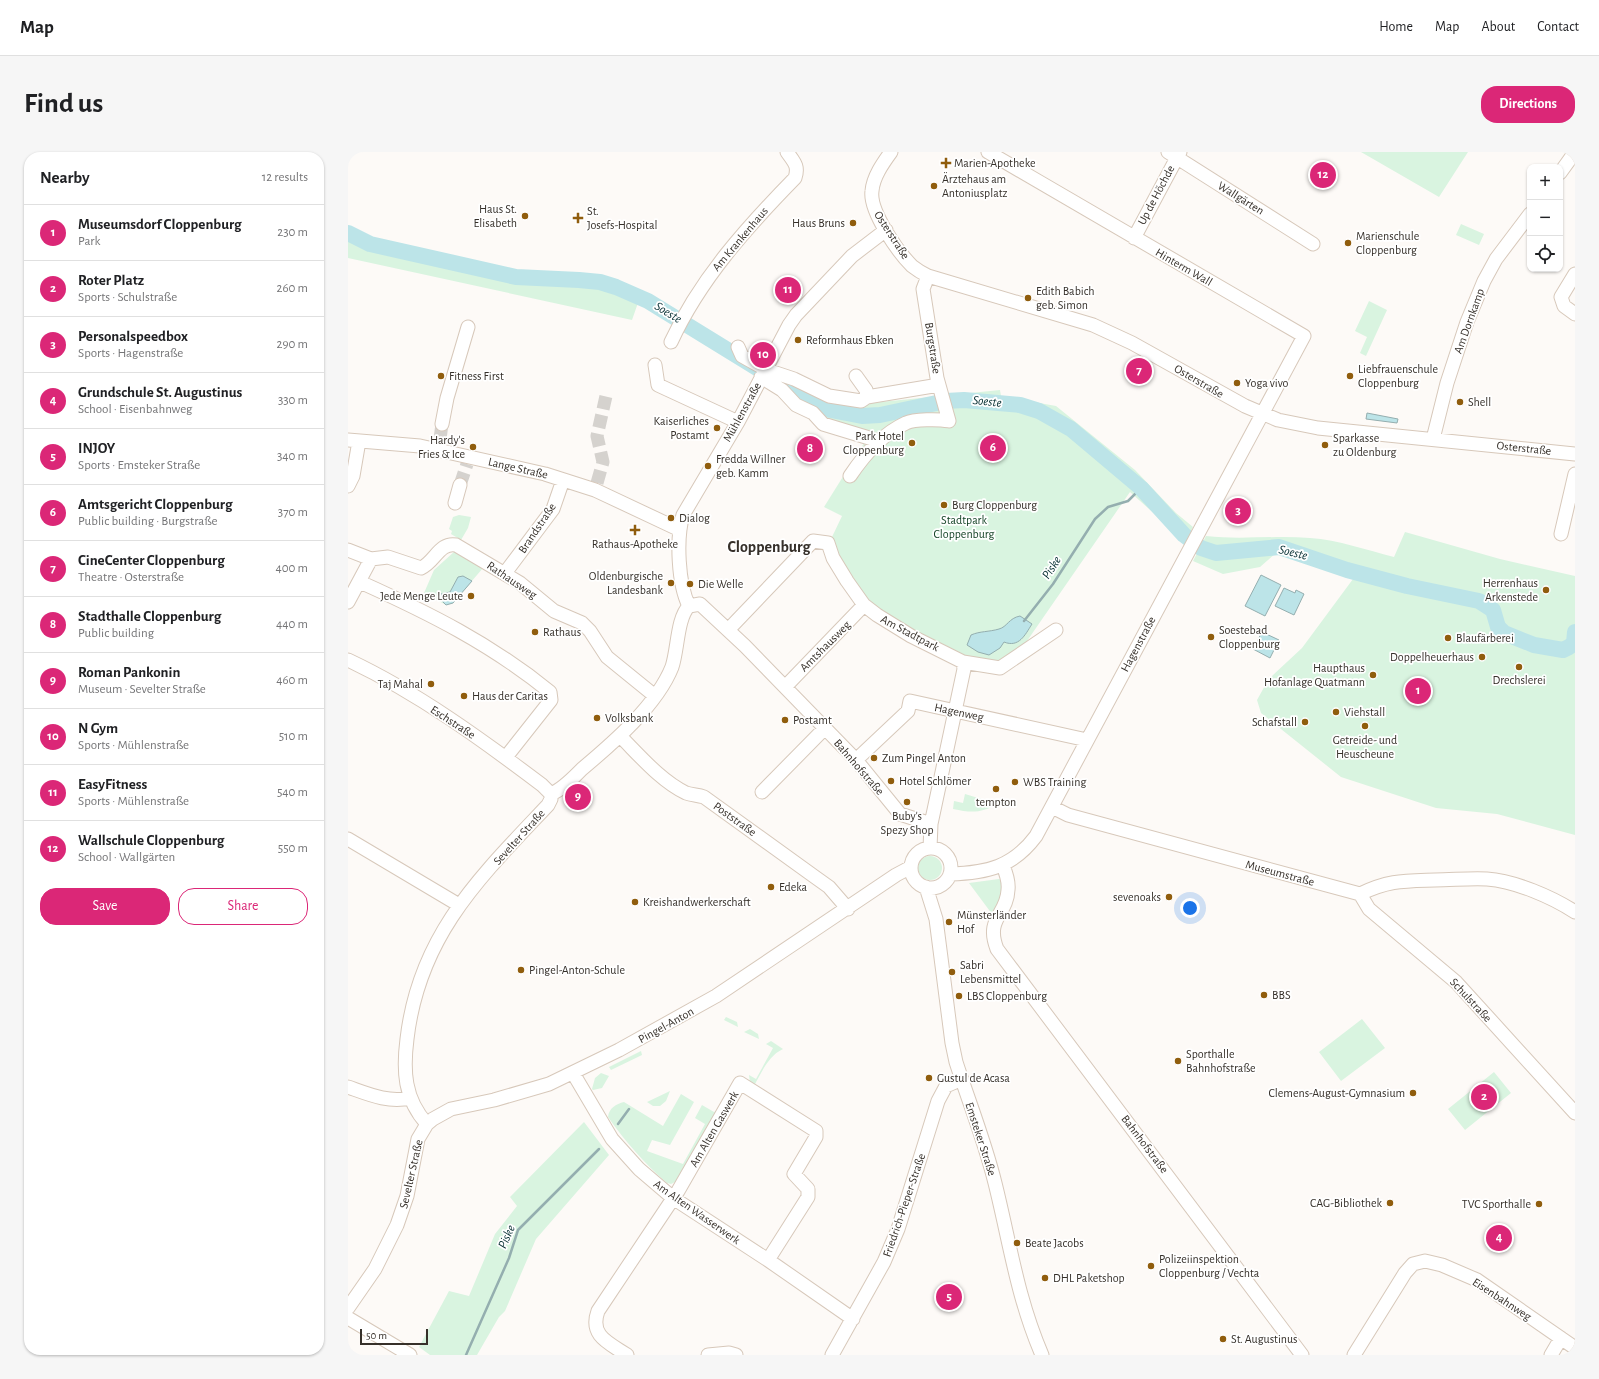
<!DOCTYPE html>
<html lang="en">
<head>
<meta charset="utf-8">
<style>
  :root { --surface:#fff; --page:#f6f6f6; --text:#202124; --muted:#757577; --line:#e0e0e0; --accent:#db2777 }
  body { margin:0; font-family:"Alegreya Sans",sans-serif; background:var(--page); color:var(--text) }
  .controls { position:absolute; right:12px; top:12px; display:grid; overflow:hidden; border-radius:8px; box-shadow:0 1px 3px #0004 }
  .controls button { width:36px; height:36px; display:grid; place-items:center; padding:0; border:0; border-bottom:1px solid var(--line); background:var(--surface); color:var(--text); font:20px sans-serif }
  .scale { position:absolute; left:12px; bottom:10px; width:68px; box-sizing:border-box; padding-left:4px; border:2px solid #36302a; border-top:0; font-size:11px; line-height:14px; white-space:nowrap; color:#36302a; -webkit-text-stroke:3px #fff; paint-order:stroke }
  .you { position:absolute; left:842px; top:756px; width:14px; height:14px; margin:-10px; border:3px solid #fff; border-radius:50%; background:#1a73e8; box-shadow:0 0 0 6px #1a73e833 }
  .badge { display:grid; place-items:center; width:26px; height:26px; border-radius:50%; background:var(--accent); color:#fff; font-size:13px; font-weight:700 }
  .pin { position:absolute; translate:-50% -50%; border:2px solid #fff; box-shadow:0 1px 4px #0006 }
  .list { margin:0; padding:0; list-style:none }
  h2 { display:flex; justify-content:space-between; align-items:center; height:52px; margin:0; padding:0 16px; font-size:17px }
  h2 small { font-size:13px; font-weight:400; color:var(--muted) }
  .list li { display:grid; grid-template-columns:26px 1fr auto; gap:12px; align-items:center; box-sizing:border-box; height:56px; padding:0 16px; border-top:1px solid var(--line) }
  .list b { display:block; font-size:15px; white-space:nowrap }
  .list p { margin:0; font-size:13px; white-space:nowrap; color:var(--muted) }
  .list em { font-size:13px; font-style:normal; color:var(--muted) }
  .actions { display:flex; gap:8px; padding:12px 16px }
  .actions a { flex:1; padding:9px 0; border:1px solid var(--accent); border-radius:16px; text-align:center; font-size:14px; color:var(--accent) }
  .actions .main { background:var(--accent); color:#fff }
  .icon { flex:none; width:22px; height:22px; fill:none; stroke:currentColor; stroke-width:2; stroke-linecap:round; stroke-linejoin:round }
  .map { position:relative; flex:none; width:1227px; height:1203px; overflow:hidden; border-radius:16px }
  header { display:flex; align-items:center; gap:24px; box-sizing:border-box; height:56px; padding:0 20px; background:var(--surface); border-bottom:1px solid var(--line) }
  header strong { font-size:19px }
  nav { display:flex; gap:22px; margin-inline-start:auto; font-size:14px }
  .intro { display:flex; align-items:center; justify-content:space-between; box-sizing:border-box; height:96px; padding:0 24px }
  h1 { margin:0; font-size:28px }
  .button { padding:10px 18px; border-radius:16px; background:var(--accent); color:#fff; font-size:14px; font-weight:700 }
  main { display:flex; gap:24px; padding:0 24px }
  aside { flex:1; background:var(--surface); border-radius:16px; box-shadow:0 1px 3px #0004 }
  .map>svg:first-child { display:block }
  .green { fill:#d9f4e0 }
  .water { fill:#bce4e8; stroke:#94aeaf }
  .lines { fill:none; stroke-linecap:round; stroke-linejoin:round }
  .stream { stroke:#94aeaf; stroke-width:2.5 }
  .river { stroke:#bce4e8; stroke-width:16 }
  .minor-tunnel { stroke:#d5d2ce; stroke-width:13; stroke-dasharray:13 6; stroke-linecap:butt }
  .minor-casing { stroke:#d7c8ba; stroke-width:15 }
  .minor { stroke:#fff; stroke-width:13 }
  .poi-dot { fill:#905d0d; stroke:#fff; stroke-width:1.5 }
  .labels { text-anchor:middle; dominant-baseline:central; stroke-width:3.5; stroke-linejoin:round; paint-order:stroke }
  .poi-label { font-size:12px; fill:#36302a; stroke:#fff; text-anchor:start }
  .street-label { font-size:12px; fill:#36302a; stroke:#fff }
  .park-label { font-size:12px; fill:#144326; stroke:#fff }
  .water-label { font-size:13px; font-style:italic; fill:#072f33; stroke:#fff }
  .district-label { font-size:16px; font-weight:bold; fill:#36302a; stroke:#fff }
</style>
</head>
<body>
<header>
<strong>Map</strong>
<nav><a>Home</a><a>Map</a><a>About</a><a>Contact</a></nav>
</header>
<div class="intro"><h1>Find us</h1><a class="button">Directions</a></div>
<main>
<aside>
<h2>Nearby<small>12 results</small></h2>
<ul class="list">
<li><span class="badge">1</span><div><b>Museumsdorf Cloppenburg</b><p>Park</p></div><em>230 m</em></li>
<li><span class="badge">2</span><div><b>Roter Platz</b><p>Sports · Schulstraße</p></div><em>260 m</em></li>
<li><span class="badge">3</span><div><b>Personalspeedbox</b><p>Sports · Hagenstraße</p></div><em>290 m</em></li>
<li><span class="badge">4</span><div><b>Grundschule St. Augustinus</b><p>School · Eisenbahnweg</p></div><em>330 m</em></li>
<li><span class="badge">5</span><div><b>INJOY</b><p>Sports · Emsteker Straße</p></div><em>340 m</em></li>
<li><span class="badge">6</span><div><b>Amtsgericht Cloppenburg</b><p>Public building · Burgstraße</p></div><em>370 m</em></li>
<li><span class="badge">7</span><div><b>CineCenter Cloppenburg</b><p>Theatre · Osterstraße</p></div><em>400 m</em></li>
<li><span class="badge">8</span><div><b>Stadthalle Cloppenburg</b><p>Public building</p></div><em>440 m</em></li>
<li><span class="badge">9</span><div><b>Roman Pankonin</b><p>Museum · Sevelter Straße</p></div><em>460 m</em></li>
<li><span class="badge">10</span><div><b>N Gym</b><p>Sports · Mühlenstraße</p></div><em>510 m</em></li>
<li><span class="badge">11</span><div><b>EasyFitness</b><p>Sports · Mühlenstraße</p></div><em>540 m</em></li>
<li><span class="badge">12</span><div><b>Wallschule Cloppenburg</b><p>School · Wallgärten</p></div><em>550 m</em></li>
</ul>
<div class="actions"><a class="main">Save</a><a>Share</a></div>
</aside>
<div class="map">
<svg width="1227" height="1203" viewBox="0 0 1227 1203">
  <rect width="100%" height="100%" fill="#fdfaf7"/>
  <path class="green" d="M1013,0H1120L1091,45Z
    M1113,72L1136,82L1131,93L1108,83Z
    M0,85L21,95L153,126L179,129L244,132L270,138L291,148L284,168L0,106Z
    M1021,149L1039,158L1018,204L1012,201L1019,185L1007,179Z
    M652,238L653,244L708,254L787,318L828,361L845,375L838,390L782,340L670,502L657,513L611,503L563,480L522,453L485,399L484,385L494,364L476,355L521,283L489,273L460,256L466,246L487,253H503Z
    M111,363L123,365L120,376L113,388L103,382L104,379L101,377L105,365Z
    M1057,380L1152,407L1227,424V683L1149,662L1088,656L993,625L913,561L909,548L919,530L925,523L954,496L1005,427L928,401L912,415L875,422L845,409L858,384C893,388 928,383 962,386C991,388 1018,398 1046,405Z
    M107,399L135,416L105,451L98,453L76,441L86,418Z
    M617,642L650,652C633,661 624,661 605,657L606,649L615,651Z
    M570 716a12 12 0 1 1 24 0a12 12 0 1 1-24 0Z
    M651,727L653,728L656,744L644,762L621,731Z
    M378,865L389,870L390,875L376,868Z
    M1014,867L1037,896L993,929L971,900Z
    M402,877L410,882L411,887L396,880Z
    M423,889L435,897C420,904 414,920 406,934L402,931L401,923L408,927L425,896L418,892Z
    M293,899L294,903L263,918L261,915Z
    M1146,920L1163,941L1117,978L1100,957Z
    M253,921L261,924L254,936L245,938L244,937L247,926Z
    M322,939L318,949L312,954H305L299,950Z
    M333,942L346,950L322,993L304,988L299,999L335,1012L357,972L347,966L354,953L366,960L371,958L329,1029L323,1032L319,1031C296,1011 277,989 260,965C261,956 268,952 276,950L315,974Z
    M236,970L261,1003L188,1087L157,1159L151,1165L129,1203H82L71,1195L101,1139L121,1144L147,1082L169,1054L162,1045Z"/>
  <path class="water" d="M1019,261L1050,267L1049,271L1018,267Z
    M913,423L933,433L917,464L897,454Z
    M115,424L124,429L105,451L98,453L92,447L93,442L102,440L110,425Z
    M936,436L947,441L948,438L956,442L946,463L927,454Z
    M672,464L684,472C677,483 671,496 656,490L652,496L641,503L630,500L619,493L623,483C632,479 641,480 651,477C659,475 661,466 672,464Z
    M914,480L931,488L922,506L905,497Z"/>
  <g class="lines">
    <path class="stream" d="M676,469L705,432L747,367L760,355L780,349L793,336
      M270,972L281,957
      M118,1203L161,1106L170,1078L251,997"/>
    <path class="river" d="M0,81L22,92L168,125L231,128L252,130L268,135L300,149L451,242L483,258L514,264L532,263L598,249L616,248L672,253L691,259L723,277L793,336L836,383L853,396L868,401L931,395L999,418L1059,434L1131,449L1145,458L1150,475L1156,481L1186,493L1215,498L1221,495L1226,491L1227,480"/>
    <path class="minor-tunnel" d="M92,287L94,272
      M249,331L255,310L249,284L258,244
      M112,333L119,312"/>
    <g class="minor-casing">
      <path id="minor" d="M543,0C535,11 525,25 524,39C521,59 550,100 564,114C569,118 574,121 580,124L745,173L784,191L897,254L930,268L970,276L1227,302
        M820,0L965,92
        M1212,21L1227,0
        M786,86L832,0
        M1227,122L1213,145L1216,154L1227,162
        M323,190C352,127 399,75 447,26C451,14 446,10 439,0
        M390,195L394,204L419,218L446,227L481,244L513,249L519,245L591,233
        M307,213L310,233L390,270
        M508,224L518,238L519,245
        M413,225L434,238L448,253L465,261L475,272L531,289
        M94,272L99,246L120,175
        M1085,287L1099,231L1119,170L1136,129L1148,107L1182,62
        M0,288L72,294L197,322L247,338L330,377
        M502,324C516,303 534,282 558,271C566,267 591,267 601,269L589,226L575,137L580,124
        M0,334L5,324L11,289
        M107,351L112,333
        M1213,382L1227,322
        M0,398L23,407L40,405L73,416C87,410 91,390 108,393L172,431L206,459L234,471L242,479L259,505L307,544
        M157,421L205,357L215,328
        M12,430C81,461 143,492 202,540L203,548L158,605
        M0,450L23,407
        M341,454C330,432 328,386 335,363L390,270L441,173L448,163L504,104L538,78
        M341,454L352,452L397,494L508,608L552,662L583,672
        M380,478L465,389L480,391L485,406L499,429L516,453L529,463L563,484L615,510L652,516L708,478
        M0,508C70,541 133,587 194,633L203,642
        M437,535L516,453
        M272,584C292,604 313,629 338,641C344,643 350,643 356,645L467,725L481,735L500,757
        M508,608L560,559L562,549L739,588
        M414,640L477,576
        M203,642C215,637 225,626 234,617C265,591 309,553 324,515C330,497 329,466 341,454
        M704,655L720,663L1012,742C1041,728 1056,729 1087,728C1104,728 1122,726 1139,727C1167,729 1204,745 1227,760
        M0,687L111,753
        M582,696L583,672L616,517L615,510
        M563 716a20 20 0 1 1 40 0a20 20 0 1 1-40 0Z
        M655,714C658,721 661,730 660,738C659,763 637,766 649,797L954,1203
        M602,722C639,721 665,715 688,684L956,184L640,0
        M578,735L588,767L604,891L608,910C621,950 637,990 647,1031C662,1091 669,1145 694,1203
        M1012,742L1021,757L1108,830L1227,961
        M225,921L264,987L291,1017L325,1046L420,1108L505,1167
        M0,935C20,942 40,951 62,946
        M79,972C56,947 55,918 59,887C71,783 132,725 200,653L203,647V642
        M0,1156L27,1117L49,1073L59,1044L70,987L79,972L85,967L103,957L146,948L201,932L271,898L368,844L548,723L563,715
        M0,1166L62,1203
        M279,1203C261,1191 241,1184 250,1159L330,1039L392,931L468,979V985L446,1022L460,1037V1045L420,1108
        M360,1203L381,1201L388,1203
        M484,1203L536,1110L550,1077L590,949L598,934L614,927
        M1006,1203L1057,1121L1065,1112L1077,1109L1094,1113L1129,1128L1227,1196
        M1203,1203L1213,1186"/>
    </g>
    <use href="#minor" class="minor"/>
  </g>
  <g class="poi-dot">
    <path d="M596 5h4v4h4v4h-4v4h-4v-4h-4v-4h4z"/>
    <circle cx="586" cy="34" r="4"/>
    <circle cx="177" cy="64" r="4"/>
    <path d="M228 60h4v4h4v4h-4v4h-4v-4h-4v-4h4z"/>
    <circle cx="505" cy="71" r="4"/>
    <circle cx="1000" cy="91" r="4"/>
    <circle cx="680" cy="146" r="4"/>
    <circle cx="450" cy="188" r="4"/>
    <circle cx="93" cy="224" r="4"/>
    <circle cx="1002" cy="224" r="4"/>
    <circle cx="889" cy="231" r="4"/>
    <circle cx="1112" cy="250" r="4"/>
    <circle cx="369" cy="276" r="4"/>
    <circle cx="564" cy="291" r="4"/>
    <circle cx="977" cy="293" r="4"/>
    <circle cx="125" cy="295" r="4"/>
    <circle cx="360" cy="314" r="4"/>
    <circle cx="596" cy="353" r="4"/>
    <circle cx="323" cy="366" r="4"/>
    <path d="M285 372h4v4h4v4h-4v4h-4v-4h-4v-4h4z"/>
    <circle cx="323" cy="431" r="4"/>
    <circle cx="342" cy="432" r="4"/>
    <circle cx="1198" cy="438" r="4"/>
    <circle cx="123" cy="444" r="4"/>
    <circle cx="187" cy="480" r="4"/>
    <circle cx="863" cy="485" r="4"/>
    <circle cx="1100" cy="486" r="4"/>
    <circle cx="1134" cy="505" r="4"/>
    <circle cx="1171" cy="515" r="4"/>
    <circle cx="1025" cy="523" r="4"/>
    <circle cx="83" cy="532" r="4"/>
    <circle cx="116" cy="544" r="4"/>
    <circle cx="988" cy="560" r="4"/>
    <circle cx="249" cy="566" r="4"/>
    <circle cx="437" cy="568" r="4"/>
    <circle cx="957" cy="570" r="4"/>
    <circle cx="1017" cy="574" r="4"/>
    <circle cx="526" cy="606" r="4"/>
    <circle cx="543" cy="629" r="4"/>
    <circle cx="667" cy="630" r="4"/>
    <circle cx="648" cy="637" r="4"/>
    <circle cx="559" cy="650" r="4"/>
    <circle cx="423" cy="735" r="4"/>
    <circle cx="821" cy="745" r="4"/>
    <circle cx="287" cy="750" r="4"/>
    <circle cx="601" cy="770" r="4"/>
    <circle cx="173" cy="818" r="4"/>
    <circle cx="604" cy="820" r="4"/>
    <circle cx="916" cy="843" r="4"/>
    <circle cx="611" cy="844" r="4"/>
    <circle cx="830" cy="909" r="4"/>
    <circle cx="581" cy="926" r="4"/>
    <circle cx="1065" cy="941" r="4"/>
    <circle cx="1042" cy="1051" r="4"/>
    <circle cx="1191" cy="1052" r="4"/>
    <circle cx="669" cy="1091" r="4"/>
    <circle cx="803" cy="1114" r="4"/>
    <circle cx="697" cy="1126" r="4"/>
    <circle cx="875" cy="1187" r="4"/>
  </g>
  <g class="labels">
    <g class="poi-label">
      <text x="606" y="11">Marien-Apotheke</text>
      <text x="594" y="27">Ärztehaus am<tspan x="594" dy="14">Antoniusplatz</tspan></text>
      <text x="169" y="57" text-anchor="end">Haus St.<tspan x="169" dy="14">Elisabeth</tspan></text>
      <text x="239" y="59">St.<tspan x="239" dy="14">Josefs-Hospital</tspan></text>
      <text x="497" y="71" text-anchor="end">Haus Bruns</text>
      <text x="1008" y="84">Marienschule<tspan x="1008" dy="14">Cloppenburg</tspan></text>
      <text x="688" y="139">Edith Babich<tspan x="688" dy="14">geb. Simon</tspan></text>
      <text x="458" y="188">Reformhaus Ebken</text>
      <text x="1010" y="217">Liebfrauenschule<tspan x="1010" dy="14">Cloppenburg</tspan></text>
      <text x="101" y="224">Fitness First</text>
      <text x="897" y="231">Yoga vivo</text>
      <text x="1120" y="250">Shell</text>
      <text x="361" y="269" text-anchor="end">Kaiserliches<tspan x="361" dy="14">Postamt</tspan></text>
      <text x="556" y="284" text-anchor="end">Park Hotel<tspan x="556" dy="14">Cloppenburg</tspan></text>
      <text x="985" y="286">Sparkasse<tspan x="985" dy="14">zu Oldenburg</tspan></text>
      <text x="117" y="288" text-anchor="end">Hardy's<tspan x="117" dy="14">Fries &amp; Ice</tspan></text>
      <text x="368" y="307">Fredda Willner<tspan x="368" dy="14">geb. Kamm</tspan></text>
      <text x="604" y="353">Burg Cloppenburg</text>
      <text x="331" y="366">Dialog</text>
      <text x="287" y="392" text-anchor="middle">Rathaus-Apotheke</text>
      <text x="315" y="424" text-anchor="end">Oldenburgische<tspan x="315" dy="14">Landesbank</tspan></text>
      <text x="1190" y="431" text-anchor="end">Herrenhaus<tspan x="1190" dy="14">Arkenstede</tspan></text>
      <text x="350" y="432">Die Welle</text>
      <text x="115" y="444" text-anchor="end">Jede Menge Leute</text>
      <text x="871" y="478">Soestebad<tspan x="871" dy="14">Cloppenburg</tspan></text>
      <text x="195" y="480">Rathaus</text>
      <text x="1108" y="486">Blaufärberei</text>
      <text x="1126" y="505" text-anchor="end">Doppelheuerhaus</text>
      <text x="1017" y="516" text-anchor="end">Haupthaus<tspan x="1017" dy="14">Hofanlage Quatmann</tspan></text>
      <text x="1171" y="528" text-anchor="middle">Drechslerei</text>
      <text x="75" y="532" text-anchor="end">Taj Mahal</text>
      <text x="124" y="544">Haus der Caritas</text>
      <text x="996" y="560">Viehstall</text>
      <text x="257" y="566">Volksbank</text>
      <text x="445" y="568">Postamt</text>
      <text x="949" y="570" text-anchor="end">Schafstall</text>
      <text x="1017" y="588" text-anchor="middle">Getreide- und<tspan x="1017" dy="14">Heuscheune</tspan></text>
      <text x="534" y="606">Zum Pingel Anton</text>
      <text x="551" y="629">Hotel Schlömer</text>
      <text x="675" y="630">WBS Training</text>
      <text x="648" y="650" text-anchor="middle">tempton</text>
      <text x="559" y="664" text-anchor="middle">Buby's<tspan x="559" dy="14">Spezy Shop</tspan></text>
      <text x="431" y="735">Edeka</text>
      <text x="813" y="745" text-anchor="end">sevenoaks</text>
      <text x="295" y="750">Kreishandwerkerschaft</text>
      <text x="609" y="763">Münsterländer<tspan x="609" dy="14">Hof</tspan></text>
      <text x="612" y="813">Sabri<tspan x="612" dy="14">Lebensmittel</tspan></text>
      <text x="181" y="818">Pingel-Anton-Schule</text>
      <text x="924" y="843">BBS</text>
      <text x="619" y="844">LBS Cloppenburg</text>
      <text x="838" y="902">Sporthalle<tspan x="838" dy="14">Bahnhofstraße</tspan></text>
      <text x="589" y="926">Gustul de Acasa</text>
      <text x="1057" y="941" text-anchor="end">Clemens-August-Gymnasium</text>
      <text x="1034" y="1051" text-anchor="end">CAG-Bibliothek</text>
      <text x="1183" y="1052" text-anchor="end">TVC Sporthalle</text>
      <text x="677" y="1091">Beate Jacobs</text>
      <text x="811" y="1107">Polizeiinspektion<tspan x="811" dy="14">Cloppenburg / Vechta</tspan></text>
      <text x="705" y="1126">DHL Paketshop</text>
      <text x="883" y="1187">St. Augustinus</text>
    </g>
    <g class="street-label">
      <text transform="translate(808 43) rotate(-62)">Up de Höchde</text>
      <text transform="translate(893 46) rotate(32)">Wallgärten</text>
      <text transform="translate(544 83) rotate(57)">Osterstraße</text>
      <text transform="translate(392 87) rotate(-50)">Am Krankenhaus</text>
      <text transform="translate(836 115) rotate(30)">Hinterm Wall</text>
      <text transform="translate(1121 169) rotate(-70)">Am Dornkamp</text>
      <text transform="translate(585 196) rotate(81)">Burgstraße</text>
      <text transform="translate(851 229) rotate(30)">Osterstraße</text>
      <text transform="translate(394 260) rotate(-61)">Mühlenstraße</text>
      <text transform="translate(1176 296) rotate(6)">Osterstraße</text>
      <text transform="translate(170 316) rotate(13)">Lange Straße</text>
      <text transform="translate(189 376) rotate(-56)">Brandstraße</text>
      <text transform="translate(164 428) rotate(34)">Rathausweg</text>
      <text transform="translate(562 481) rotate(28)">Am Stadtpark</text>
      <text transform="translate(790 492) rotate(-62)">Hagenstraße</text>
      <text transform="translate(477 494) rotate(-45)">Amtshausweg</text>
      <text transform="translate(611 560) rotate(12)">Hagenweg</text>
      <text transform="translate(105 570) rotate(33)">Eschstraße</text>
      <text transform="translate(511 615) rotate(49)">Bahnhofstraße</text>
      <text transform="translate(387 667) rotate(36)">Poststraße</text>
      <text transform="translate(171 685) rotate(-48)">Sevelter Straße</text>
      <text transform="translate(932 721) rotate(15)">Museumstraße</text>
      <text transform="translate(1123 848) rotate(47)">Schulstraße</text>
      <text transform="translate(318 873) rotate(-29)">Pingel-Anton</text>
      <text transform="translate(366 977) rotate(-60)">Am Alten Gaswerk</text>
      <text transform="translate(633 987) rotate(72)">Emsteker Straße</text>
      <text transform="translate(797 992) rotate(53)">Bahnhofstraße</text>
      <text transform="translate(63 1022) rotate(-77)">Sevelter Straße</text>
      <text transform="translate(556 1053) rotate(-71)">Friedrich-Pieper-Straße</text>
      <text transform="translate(349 1060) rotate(35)">Am Alten Wasserwerk</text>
      <text transform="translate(1154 1147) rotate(33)">Eisenbahnweg</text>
    </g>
    <g class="park-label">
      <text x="616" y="368">Stadtpark<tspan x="616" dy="14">Cloppenburg</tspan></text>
    </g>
    <g class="water-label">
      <text transform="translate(320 161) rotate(32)">Soeste</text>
      <text transform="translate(639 250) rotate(6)">Soeste</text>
      <text transform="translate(945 401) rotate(14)">Soeste</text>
      <text transform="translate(704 416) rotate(-57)">Piske</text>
      <text transform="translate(159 1085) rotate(-66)">Piske</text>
    </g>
    <g class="district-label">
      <text x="421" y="395">Cloppenburg</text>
    </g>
  </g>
</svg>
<div class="controls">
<button>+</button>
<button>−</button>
<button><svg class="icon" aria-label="locate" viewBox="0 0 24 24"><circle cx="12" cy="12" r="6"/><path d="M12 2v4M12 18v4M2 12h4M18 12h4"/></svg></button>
</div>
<div class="scale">50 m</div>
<div class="you"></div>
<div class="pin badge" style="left:1070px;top:539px">1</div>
<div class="pin badge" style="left:1136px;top:945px">2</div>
<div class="pin badge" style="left:890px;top:359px">3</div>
<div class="pin badge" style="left:1151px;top:1086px">4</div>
<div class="pin badge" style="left:601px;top:1145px">5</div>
<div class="pin badge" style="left:645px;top:296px">6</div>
<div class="pin badge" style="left:791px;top:219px">7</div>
<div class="pin badge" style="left:462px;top:297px">8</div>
<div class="pin badge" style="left:230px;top:645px">9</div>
<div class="pin badge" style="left:415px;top:203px">10</div>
<div class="pin badge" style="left:440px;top:138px">11</div>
<div class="pin badge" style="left:975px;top:23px">12</div>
</div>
</main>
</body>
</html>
